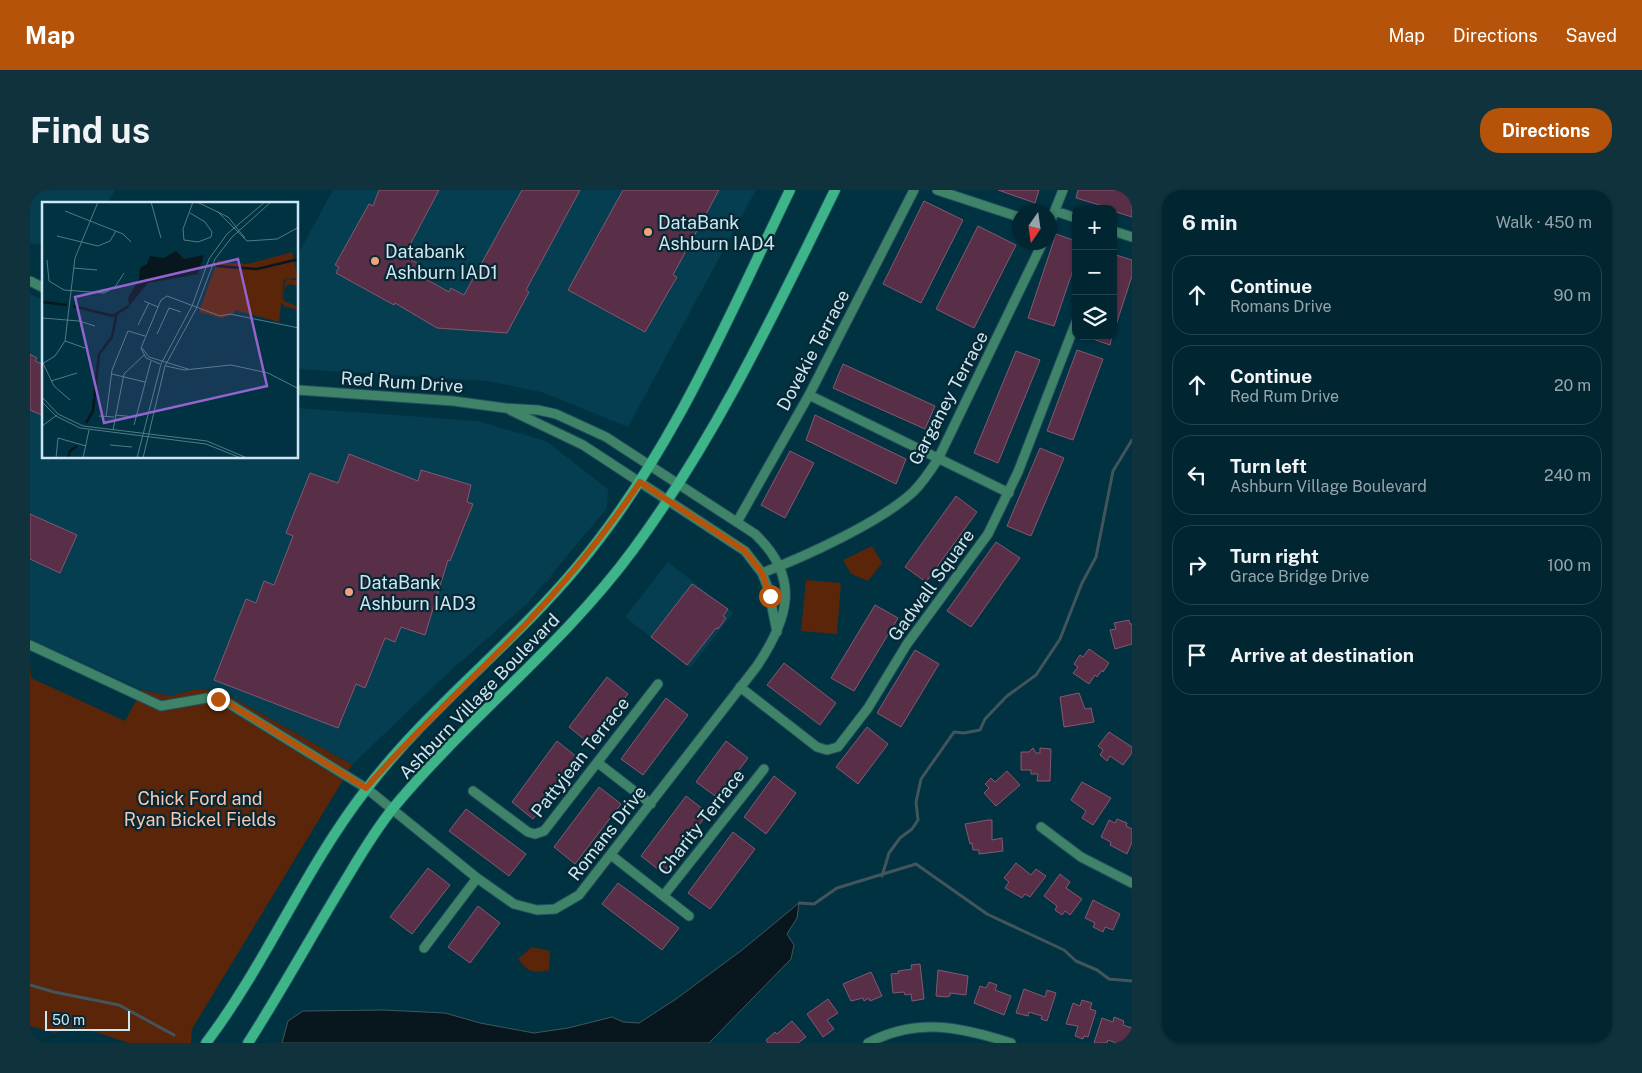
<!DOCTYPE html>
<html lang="en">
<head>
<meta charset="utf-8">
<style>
  :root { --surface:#012631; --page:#0f323d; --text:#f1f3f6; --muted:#96a5ab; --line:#23434d; --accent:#b45309 }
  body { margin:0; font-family:"Public Sans",sans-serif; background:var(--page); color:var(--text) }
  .controls { position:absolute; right:15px; top:15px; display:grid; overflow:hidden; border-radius:10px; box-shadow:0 1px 4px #0004 }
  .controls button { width:45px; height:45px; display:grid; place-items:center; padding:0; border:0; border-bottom:1px solid var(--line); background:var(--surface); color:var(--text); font:25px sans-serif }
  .compass { position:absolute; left:982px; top:15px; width:45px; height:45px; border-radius:50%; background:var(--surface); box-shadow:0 1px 4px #0004; rotate:193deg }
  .scale { position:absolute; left:15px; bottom:12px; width:85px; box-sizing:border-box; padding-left:5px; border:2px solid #cbe7f3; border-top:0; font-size:14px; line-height:18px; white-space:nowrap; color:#cbe7f3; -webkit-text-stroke:4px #072732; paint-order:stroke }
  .stop { position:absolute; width:15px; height:15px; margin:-11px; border:4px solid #b45309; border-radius:50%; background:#fff }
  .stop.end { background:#b45309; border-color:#fff; box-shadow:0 1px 5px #0008 }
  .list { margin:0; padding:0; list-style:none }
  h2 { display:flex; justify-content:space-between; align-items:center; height:65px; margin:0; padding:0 20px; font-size:21px }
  h2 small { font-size:16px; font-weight:400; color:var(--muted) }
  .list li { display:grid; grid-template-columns:32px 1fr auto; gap:15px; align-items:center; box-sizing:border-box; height:80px; margin:0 10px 10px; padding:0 10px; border:1px solid var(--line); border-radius:20px }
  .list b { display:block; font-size:19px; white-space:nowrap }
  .list p { margin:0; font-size:16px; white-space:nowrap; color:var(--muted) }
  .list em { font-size:16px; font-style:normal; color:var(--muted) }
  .icon { flex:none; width:28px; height:28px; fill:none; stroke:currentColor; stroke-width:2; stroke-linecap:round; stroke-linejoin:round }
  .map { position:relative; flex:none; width:1102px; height:853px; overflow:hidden; border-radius:20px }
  header { display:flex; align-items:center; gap:30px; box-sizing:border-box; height:70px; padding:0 25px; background:var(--accent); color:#fff }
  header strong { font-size:24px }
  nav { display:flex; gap:28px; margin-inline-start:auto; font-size:18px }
  .intro { display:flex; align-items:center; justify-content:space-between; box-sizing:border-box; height:120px; padding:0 30px }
  h1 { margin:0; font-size:35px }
  .button { padding:12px 22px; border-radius:20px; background:var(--accent); color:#fff; font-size:18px; font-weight:700 }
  main { display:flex; gap:30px; padding:0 30px }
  aside { flex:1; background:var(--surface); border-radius:20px; box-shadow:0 1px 4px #0004 }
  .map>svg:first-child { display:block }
  .built { fill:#043e50 }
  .green { fill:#5a2509 }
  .water { fill:#07171d; stroke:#42555d }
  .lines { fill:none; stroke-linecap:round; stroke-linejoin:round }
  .stream { stroke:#42555d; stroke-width:3 }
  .building { fill:#582f47; stroke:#845871 }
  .minor-casing { stroke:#214f5d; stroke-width:11 }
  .secondary-casing { stroke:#214f5d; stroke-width:12 }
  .minor { stroke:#3f8468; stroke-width:9 }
  .secondary { stroke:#3db589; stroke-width:10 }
  .route { stroke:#b45309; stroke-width:6 }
  .poi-dot { fill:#f1a17d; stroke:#072732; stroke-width:2 }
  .labels { text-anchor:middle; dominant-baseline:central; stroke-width:4.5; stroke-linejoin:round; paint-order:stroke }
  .poi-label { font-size:18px; fill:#cbe7f3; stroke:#072732; text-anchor:start }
  .street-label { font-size:18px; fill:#cbe7f3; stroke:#072732 }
  .park-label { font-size:18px; fill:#f8c8b3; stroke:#072732 }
  .inset-river { fill:none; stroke:#07171d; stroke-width:2.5 }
  .inset-road { fill:none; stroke:#527a88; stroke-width:1 }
  .view { fill:#9364cf; fill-opacity:0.15; stroke:#9364cf; stroke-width:2.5 }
  .inset-edge { fill:none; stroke:#cbe7f3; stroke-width:2.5 }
</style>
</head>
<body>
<header>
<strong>Map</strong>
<nav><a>Map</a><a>Directions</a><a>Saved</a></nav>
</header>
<div class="intro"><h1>Find us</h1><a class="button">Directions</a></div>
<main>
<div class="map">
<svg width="1102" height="853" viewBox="0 0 1102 853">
  <rect width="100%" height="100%" fill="#013241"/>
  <path class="built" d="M0,0H85L77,14H14V53L5,55L0,53Z
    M303,0H726L598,237L511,202L457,191L268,179V64Z
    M0,104L14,111V268H268V218L448,231L516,251L578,299L577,318L498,413L419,482L322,575L193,502L167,499L140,506L112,500L0,449Z
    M638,372L703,423L660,478L595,427Z"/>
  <path class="green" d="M842,356L852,373L838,391L821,384L813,370Z
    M776,390L811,393L807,444L771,441Z
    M0,472L1,488L95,531L112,500L140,506L167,499L193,502L322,575L162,839L161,853H99L56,839L37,838L25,843L0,836Z
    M502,757L520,761L519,780C504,784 497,782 488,769Z"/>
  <path class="water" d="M769,713L767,728L757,744L764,755L761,769L679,853H252L258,831L273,821L353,820L415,823L450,833L504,843L538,838L582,827L593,832L609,833L646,809L712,760Z"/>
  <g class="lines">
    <path class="stream" d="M852,686L859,663L870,648L882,639L888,630L886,612L891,589L924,542L934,543L950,540L955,529L977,506L1006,485L1030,449L1052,393L1066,367L1083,281L1102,250
      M769,713L784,714L807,698L886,674L957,724L1034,760L1046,771L1067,780L1079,789L1102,791
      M0,795L24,802L89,815L144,845"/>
  </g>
  <path class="building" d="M349,0H409L374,66L392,76L387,84L419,102L421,98L434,105L492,0H550L496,100L499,102L477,143L407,138L365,113L364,115L306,83L309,77L305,75L339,14L343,16Z
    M593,0H689L643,85L647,87L615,142L538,100Z
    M968,0H1009L1005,13Z
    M1048,0H1102V27L1083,21V19L1046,8Z
    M894,11L933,30L891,113L853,94Z
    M948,36L986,55L944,138L906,119Z
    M1026,44L1046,51V71L1024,136L998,128Z
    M1083,64L1102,70V86L1083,144Z
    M1054,146H1082L1080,155Z
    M1047,160L1073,169L1043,250L1017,241Z
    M986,161L1010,170L968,273L944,263Z
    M0,164L7,168L5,171L14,175V226L0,220Z
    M813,174L905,216L895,239L803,198Z
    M785,225L876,269L866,294L776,250Z
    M1010,258L1034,268L1001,346L977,336Z
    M760,261L784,273L755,328L731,315Z
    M319,264L388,291L391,280L441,295L437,312L443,314L420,371L418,370L395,445L371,437L365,452L355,448L335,498L326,494L308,538L184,490L216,409L226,413L234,391L244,395L263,346L256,343L280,283L308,293Z
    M926,306L947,322L896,392L875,377Z
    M0,324L47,345L30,383L0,369Z
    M966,352L990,368L941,437L917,421Z
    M662,394L698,419L693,426L696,428L688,439L686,438L657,475L621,447Z
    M845,415L868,428L824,501L801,488Z
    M1099,430L1100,434H1102V454L1085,459L1080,440L1086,439L1084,433Z
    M1059,459L1079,473L1073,482L1072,480L1067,487L1065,485L1059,494L1043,483L1048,477L1044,474L1050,465L1053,467Z
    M885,460L909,474L871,537L847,523Z
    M754,473L806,513L790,535L737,495Z
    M577,487L598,504L560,554L539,537Z
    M1049,503L1055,519L1061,518L1064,532L1034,537L1030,507Z
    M636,508L658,525L613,585L591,569Z
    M837,537L858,554L828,594L806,577Z
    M1079,542L1102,557V563L1093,575L1080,566L1077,571L1070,565L1073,560L1068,556Z
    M527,551L548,568L503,629L482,612Z
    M696,551L718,568L688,608L666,592Z
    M1003,558L1006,563H1010V558L1021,559L1020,591H1007L1008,584H1001V580H991V562H999Z
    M977,581L990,595L966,616L954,603L959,598L955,594L961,588L965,592Z
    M744,586L766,603L736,644L714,627Z
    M1052,592L1081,608L1063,635L1052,628L1056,621L1041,610Z
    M569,597L591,614L545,674L524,657Z
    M656,606L678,623L633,683L611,666Z
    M436,619L496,664L479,686L419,641Z
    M1087,629L1097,633L1096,636L1102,639V652L1097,664L1080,655L1081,652L1071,647L1079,630L1085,633Z
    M958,630H962V650L972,648L973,661L949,664V660H943L942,653L940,654L935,634Z
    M703,642L725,659L680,719L658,703Z
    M986,673L1001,685L1006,679L1016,686L1000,707L995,704L992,708L975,698L979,692L974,688Z
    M398,678L420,695L382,744L360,727Z
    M1030,684L1040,692L1036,698L1052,709L1040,725L1035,721L1032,725L1025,720L1027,716L1014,706Z
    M588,693L649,738L632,760L572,714Z
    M1063,710L1090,724L1083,740L1075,737L1073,742L1063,737L1065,733L1055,728Z
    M448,716L470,733L440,773L418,757Z
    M890,774L894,809L882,811L881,804L875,805L874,802L863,803L861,784L869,783L868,781L882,779L881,775Z
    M908,780L938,786L936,805L920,803V806L916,807L906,806Z
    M841,782L852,806L840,811L839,808L834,811L833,808L821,811L813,794Z
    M959,792L967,795L965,800L981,806L974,825L944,813L950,796L956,798Z
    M994,799L1015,807L1017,800L1026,803L1017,831L1011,829L1012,826L999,822L998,826L986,823Z
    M798,809L808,823L797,830L804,839L793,847L777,824Z
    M1052,810L1062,813L1060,819L1066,821L1058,847L1054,846L1053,849L1045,846L1048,836L1036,834L1043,813L1050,816Z
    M1084,827L1094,831L1093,835L1102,838L1097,853H1086L1078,850L1077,853H1064L1072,828L1083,832Z
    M762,831L776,847L768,853H738L736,850L745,842L747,844Z"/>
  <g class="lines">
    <g class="minor-casing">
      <path id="minor" d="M907,0L989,27
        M1025,21L1046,28
        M1019,35L1033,0
        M1083,41L1102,47
        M0,91L14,98
        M779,205L979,303
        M480,220L553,255L715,361L732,383L738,398L747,442
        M707,332L779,205L884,0
        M732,383C774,367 851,332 883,302C893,292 901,280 908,269L1013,52
        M0,455L131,516L177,508L198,513L336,598L447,688L484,714L507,720L525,719L549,705L727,476C759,428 771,388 725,344L576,247L526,224L508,220L475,218L423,211L268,200
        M710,497L787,557L797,560L808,557L838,518L877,454L958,344L988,282L1046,132
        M568,573L621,614
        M443,601L498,642L505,644L514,641L628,494
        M1011,637L1051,667L1102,693
        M581,665L659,726
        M634,705L734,579
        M394,758L447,688
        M838,853C887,827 931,837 981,853"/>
    </g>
    <g class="secondary-casing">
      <path id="secondary" d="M176,853C236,774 274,680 335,601C397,519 481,456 547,377C641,265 697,130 760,0
        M218,853C252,800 282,745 315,691C330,666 345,640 364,617C439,527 533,455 603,360C685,249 744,124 805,0"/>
    </g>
    <use href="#minor" class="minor"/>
    <use href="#secondary" class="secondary"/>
  </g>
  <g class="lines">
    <path class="route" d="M188,509L198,513L336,598C385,541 441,491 493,437C536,392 575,344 610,292L715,361L732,383L740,406"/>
  </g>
  <g class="poi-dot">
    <circle cx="618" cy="42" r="5"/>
    <circle cx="345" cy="71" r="5"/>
    <circle cx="319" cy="402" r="5"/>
  </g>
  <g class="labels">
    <g class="poi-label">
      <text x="628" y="32">DataBank<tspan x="628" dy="21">Ashburn IAD4</tspan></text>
      <text x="355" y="61">Databank<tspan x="355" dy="21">Ashburn IAD1</tspan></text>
      <text x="329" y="392">DataBank<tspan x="329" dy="21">Ashburn IAD3</tspan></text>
    </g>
    <g class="street-label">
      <text transform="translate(783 160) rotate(-62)">Dovekie Terrace</text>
      <text transform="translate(372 192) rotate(4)">Red Rum Drive</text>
      <text transform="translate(918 208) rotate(-62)">Garganey Terrace</text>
      <text transform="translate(901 395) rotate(-54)">Gadwall Square</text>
      <text transform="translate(449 506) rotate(-46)">Ashburn Village Boulevard</text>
      <text transform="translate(550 567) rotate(-52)">Pattyjean Terrace</text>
      <text transform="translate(671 632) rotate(-52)">Charity Terrace</text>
      <text transform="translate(577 643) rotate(-52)">Romans Drive</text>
    </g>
    <g class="park-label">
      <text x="170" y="608">Chick Ford and<tspan x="170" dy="21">Ryan Bickel Fields</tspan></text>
    </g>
  </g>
  <g transform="translate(12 12)">
    <rect width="256" height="256" fill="#013241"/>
    <path d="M250,50L256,76L242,77L237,120L193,108L191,113L179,116L157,110L176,57L181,61L206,62ZM244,77L256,78V84L248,82L243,85L241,98L256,105V108L242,104L239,100Z" fill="#5a2509"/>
    <path d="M134,49L142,57L162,53L156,72L106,81L87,104L86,96L97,77L98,66L105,62L108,54L122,56Z" fill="#07171d"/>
    <path class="inset-river" d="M174,64L215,67L257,57M0,100L25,103M31,104L71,114L87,104M44,221L51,209L57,152L70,135L75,111M26,256L28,249L35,244"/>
    <path class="inset-road" d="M93,0H109L119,36M155,0L186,15L203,36M23,9L81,32L89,40M175,9L205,39L235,37L257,25M148,11L163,20L170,30L169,35L156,40L142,38L141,27L151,0M15,34L56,44L68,39L74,29M5,58L7,79L22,88L62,91L73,85L82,71M31,66L55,68M102,99L116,105M0,116L37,119L53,124M96,123L107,101M115,132L127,106L139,110M23,139L43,146M100,146L107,155L146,167M0,159L12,184L28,198M0,162L13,154L23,139L33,56L56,0M118,162L104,156L99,146L119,98L125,94L178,114L188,112L257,126M124,164L142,168L189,163L226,171L257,187M70,172L103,180M9,179L35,171M0,195L16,212L41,224L165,239L205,256M0,200L14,214L38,226L164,242L199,256M73,213L94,215M57,214L72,215M64,215L70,168L86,129L103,134M92,223L109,159M0,224L15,213M71,228L82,172L103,152M68,243L90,245M14,256L16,236L44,244M41,256L47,228M95,256L119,162L150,104L167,57L185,32L223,0M101,256L123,164L154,107L173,57L190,35L229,0"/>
    <path class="view" d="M196,57L225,184L62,221L33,95Z"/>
    <rect width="256" height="256" class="inset-edge"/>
  </g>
</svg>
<div class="controls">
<button>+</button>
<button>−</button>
<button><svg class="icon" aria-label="layers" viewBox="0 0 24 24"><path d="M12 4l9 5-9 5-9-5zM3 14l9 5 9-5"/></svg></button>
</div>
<svg class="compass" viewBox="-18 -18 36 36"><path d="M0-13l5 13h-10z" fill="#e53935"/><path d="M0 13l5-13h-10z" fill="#96a5ab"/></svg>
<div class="scale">50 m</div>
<div class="stop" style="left:740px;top:406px"></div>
<div class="stop end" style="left:188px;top:509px"></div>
</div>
<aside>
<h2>6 min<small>Walk · 450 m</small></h2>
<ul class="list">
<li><svg class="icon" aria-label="ahead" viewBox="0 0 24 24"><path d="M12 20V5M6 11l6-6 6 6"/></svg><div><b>Continue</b><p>Romans Drive</p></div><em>90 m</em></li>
<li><svg class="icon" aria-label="ahead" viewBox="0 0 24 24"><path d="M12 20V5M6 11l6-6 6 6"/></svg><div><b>Continue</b><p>Red Rum Drive</p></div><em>20 m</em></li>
<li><svg class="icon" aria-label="left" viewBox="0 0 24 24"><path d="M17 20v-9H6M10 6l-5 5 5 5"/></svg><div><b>Turn left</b><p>Ashburn Village Boulevard</p></div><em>240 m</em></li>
<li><svg class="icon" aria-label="right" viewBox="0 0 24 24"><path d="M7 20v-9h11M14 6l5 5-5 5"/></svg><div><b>Turn right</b><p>Grace Bridge Drive</p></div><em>100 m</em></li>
<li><svg class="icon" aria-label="arrive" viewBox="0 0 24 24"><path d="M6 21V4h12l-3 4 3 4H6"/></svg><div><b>Arrive at destination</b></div></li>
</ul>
</aside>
</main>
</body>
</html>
